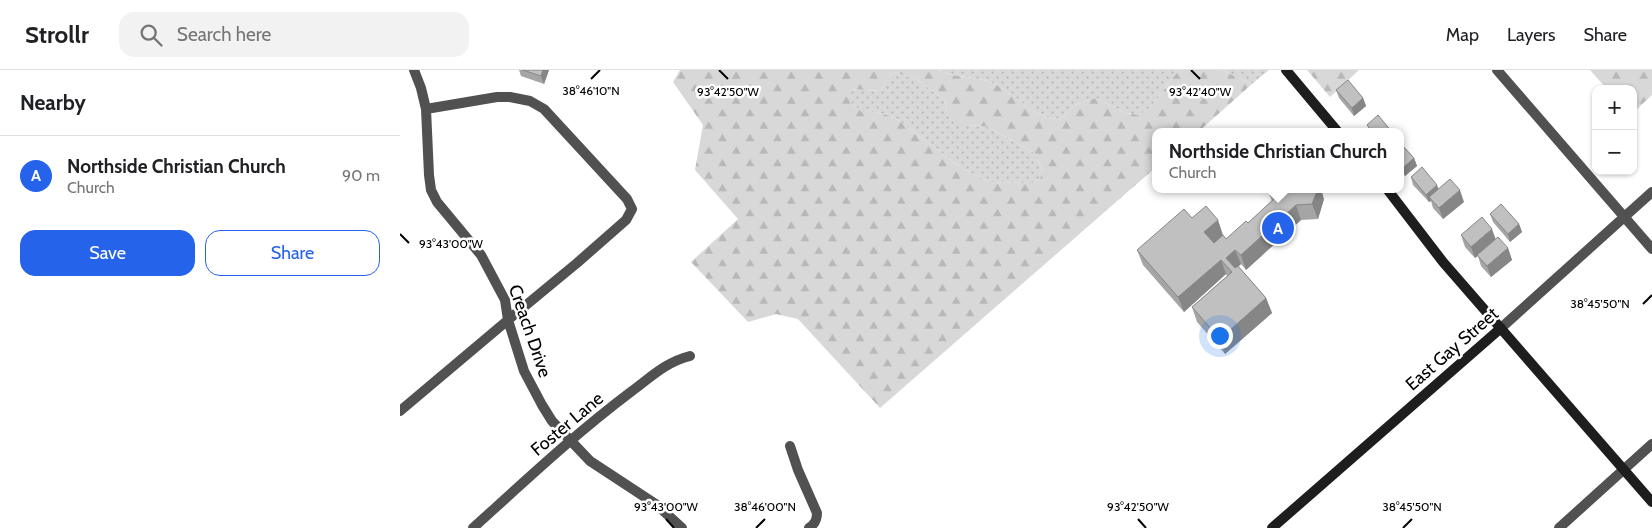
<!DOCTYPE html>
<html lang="en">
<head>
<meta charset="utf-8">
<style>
  :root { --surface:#fff; --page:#f2f2f2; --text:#202124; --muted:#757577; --line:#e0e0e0; --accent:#2563eb }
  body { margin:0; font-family:Cabin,sans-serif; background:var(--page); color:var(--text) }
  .controls { position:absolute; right:15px; top:15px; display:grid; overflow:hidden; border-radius:10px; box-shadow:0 1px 4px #0004 }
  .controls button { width:45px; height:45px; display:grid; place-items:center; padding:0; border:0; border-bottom:1px solid var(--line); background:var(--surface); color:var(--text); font:25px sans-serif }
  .you { position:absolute; left:819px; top:265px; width:18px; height:18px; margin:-12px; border:4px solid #fff; border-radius:50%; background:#1a73e8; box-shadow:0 0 0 8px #1a73e833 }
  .badge { display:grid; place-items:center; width:32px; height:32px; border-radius:50%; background:var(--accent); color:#fff; font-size:16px; font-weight:700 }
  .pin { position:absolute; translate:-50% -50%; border:2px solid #fff; box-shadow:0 1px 5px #0006 }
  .popup { position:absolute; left:752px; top:58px; width:252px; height:65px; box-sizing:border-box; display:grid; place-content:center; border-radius:10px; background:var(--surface); filter:drop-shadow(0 1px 4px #0005); font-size:16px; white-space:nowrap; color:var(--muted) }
  .popup b { font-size:19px; color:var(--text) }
  .popup::after { content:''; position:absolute; left:50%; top:100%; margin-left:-10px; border:10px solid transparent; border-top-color:var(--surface) }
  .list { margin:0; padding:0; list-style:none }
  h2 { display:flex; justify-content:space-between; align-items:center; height:65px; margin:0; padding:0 20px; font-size:21px }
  h2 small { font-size:16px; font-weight:400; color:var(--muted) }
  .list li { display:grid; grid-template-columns:32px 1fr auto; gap:15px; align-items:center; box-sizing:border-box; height:80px; padding:0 20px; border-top:1px solid var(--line) }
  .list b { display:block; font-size:19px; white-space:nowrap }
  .list p { margin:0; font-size:16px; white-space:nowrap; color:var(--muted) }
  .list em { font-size:16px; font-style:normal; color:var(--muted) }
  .actions { display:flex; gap:10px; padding:15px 20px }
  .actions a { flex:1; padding:11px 0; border:1px solid var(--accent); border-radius:15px; text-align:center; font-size:18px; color:var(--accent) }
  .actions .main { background:var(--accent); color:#fff }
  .icon { flex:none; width:28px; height:28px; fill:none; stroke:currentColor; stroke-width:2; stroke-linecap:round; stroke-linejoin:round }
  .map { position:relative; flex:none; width:1252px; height:458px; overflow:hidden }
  header { display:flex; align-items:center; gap:30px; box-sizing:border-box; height:70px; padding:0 25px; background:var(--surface); border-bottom:1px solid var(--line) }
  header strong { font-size:24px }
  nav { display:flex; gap:28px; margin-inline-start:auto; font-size:18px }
  .search { width:350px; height:45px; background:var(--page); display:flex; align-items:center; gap:12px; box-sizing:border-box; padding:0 18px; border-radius:15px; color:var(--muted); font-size:19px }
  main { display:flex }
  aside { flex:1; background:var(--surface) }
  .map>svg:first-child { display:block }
  .grass { fill:url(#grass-dots) }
  .forest { fill:url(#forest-firs); fill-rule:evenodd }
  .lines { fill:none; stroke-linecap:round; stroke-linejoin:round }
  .street { stroke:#515151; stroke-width:10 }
  .secondary { stroke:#1e1e1e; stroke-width:10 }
  .wall { fill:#a5a5a5 }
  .shaded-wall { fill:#868686 }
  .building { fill:#c0c0c0; stroke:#868686 }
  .ticks { fill:none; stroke:#000; stroke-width:2 }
  .labels { text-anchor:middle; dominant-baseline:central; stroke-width:5; stroke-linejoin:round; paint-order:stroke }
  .street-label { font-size:18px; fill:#000; stroke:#fff }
  .ticks-label { font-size:12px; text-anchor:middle; fill:#000; stroke:#fff; stroke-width:5; stroke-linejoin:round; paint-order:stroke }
</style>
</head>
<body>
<header>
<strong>Strollr</strong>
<div class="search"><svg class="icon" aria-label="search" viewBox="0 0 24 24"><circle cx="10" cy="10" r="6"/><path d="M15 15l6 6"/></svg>Search here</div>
<nav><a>Map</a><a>Layers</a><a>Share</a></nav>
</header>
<main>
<aside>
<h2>Nearby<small></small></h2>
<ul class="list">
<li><span class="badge">A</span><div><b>Northside Christian Church</b><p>Church</p></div><em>90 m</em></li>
</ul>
<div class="actions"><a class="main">Save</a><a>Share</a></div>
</aside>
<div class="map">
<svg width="1252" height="458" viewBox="0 0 1252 458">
  <defs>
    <pattern id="grass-dots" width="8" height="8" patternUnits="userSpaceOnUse" patternTransform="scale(1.25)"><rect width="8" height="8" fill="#d8d8d8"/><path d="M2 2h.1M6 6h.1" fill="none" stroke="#b8b8b8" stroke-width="1.8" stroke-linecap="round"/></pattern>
    <pattern id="forest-firs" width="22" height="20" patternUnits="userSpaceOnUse" patternTransform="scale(1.25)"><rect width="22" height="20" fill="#d8d8d8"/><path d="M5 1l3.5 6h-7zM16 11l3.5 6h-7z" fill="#b8b8b8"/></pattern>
  </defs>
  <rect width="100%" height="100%" fill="#fff"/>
  <path class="grass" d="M538,0H779L750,38L739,45L726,43L695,28C690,30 683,31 677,34C670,39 665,49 656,49C636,49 614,24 597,15C578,5 556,9 538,0Z
    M822,0H869L852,14Z
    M494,2L516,9L545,30L547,43L567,55L588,57L636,84L642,100L640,109L632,113L589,112L563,99L494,47L475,42H462L450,32V19L481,21L486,10Z"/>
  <path class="forest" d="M280,0H538C556,9 578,5 597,15C614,24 636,49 656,49C665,49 670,39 677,34C683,31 690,30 695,28L726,43L739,45L750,38L779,0H822L852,14L798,62H756L755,98L480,338L398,249L376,244L348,252L291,192L338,149L295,100L303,55L273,12ZM494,2L516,9L545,30L547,43L550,50L567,55L588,57L636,84L642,100L640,109L632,113L589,112L563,99L494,47L475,42H462L450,32V19L481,21L486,10Z
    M907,0H959L930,27Z
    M1190,0H1252V25L1233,43V19H1207Z"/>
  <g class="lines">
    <path class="street" d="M14,0L21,18L26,39L29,105L31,120L37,132L81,185L105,230L108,250L124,301L142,335L152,351L190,391L257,435L282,458
      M1097,0L1252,179
      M1101,258L1252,122
      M0,341L108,250L177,193L226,150L232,139L227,129L144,39L130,31L110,27H97L26,39
      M390,376L398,400L417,443C417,450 415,454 409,458
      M73,458C125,411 176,363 232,321C251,307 266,292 290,286
      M1159,458L1252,374"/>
    <path class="secondary" d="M886,0L938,62
      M987,119L1043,192L1252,432
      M872,458L1101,258"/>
  </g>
  <path class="wall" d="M119,0H149L144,14L121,6Z
    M936,20L963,28L966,36L954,46L939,28Z
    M1000,73L1014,88L1017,96L1005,106L1000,100Z
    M1011,107L1039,119L1064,132L1043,149L1033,138L1031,131L1029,132L1013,115Z
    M867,119H880L881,121L924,129L918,149L901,150L846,200L841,194L838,196L866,228L872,243L825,284L797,252L792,237L827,206L826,204L784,242L743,195L737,180L792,148L823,165L814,173L826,169L848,153L872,131Z
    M1090,144L1119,154L1122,162L1110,172L1093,152Z
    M1061,165L1095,169L1108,178L1112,190L1091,207L1081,196L1078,186L1075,188L1065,177Z"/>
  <path class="shaded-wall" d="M143,0H149L144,14L141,6Z
    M963,28L966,36L954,46L952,38Z
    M1014,88L1017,96L1005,106L1003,98Z
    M1037,115L1040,123L1029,127L1031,131L1029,132L1026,125Z
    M918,119H921L924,129L918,149L912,134Z
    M1060,120L1064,132L1043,149L1039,138Z
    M896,135L901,150L846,200L841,185Z
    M818,150L823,165L810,177L804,162Z
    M1119,154L1122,162L1110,172L1108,164Z
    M1092,159L1096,170L1075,188L1071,177Z
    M1108,178L1112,190L1091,207L1087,196Z
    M835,180L841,194L832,203L826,188Z
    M821,190L826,204L784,242L778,227Z
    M866,228L872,243L825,284L820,269Z"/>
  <path class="building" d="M123,0H143L141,6Z
    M948,10L963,28L952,38L936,20Z
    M978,45L992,62H972L967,55Z
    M1000,73L1014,88L1003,98L1000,96Z
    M1022,97L1037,115L1026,125L1011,107Z
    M1050,109L1060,120L1039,138L1029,127Z
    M869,119H880L881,121L882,119H918L912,134L896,135L841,185L835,180L826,188L835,198L838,196L866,228L820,269L792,237L832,202L821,190L778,227L737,180L784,139L792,148L806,136L818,150L804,162L814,173L823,165L826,169L846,151L848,153L876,127Z
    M1101,134L1119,154L1108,164L1090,144Z
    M1082,147L1092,159L1071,177L1061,165Z
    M1098,167L1108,178L1087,196L1077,185Z"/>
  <path class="ticks" d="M319,0L328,9M791,0L800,9M191,9L200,0M0,164L9,173M1243,234L1252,225M266,449L274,458M738,449L746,458M356,458L365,449M1003,458L1012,449"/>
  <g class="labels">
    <g class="street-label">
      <text transform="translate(130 261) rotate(71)">Creach Drive</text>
      <text transform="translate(1052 279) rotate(-41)">East Gay Street</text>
      <text transform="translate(167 354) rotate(-40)">Foster Lane</text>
    </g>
  </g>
  <g class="ticks-label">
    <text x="191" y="25">38°46'10"N</text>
    <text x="328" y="26">93°42'50"W</text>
    <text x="800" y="26">93°42'40"W</text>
    <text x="51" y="178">93°43'00"W</text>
    <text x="1200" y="238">38°45'50"N</text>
    <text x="266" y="441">93°43'00"W</text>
    <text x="738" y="441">93°42'50"W</text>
    <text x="365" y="441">38°46'00"N</text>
    <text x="1012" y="441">38°45'50"N</text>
  </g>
</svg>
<div class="controls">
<button>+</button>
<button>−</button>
</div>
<div class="you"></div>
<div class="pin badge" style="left:878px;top:158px">A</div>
<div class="popup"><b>Northside Christian Church</b>Church</div>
</div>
</main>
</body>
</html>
